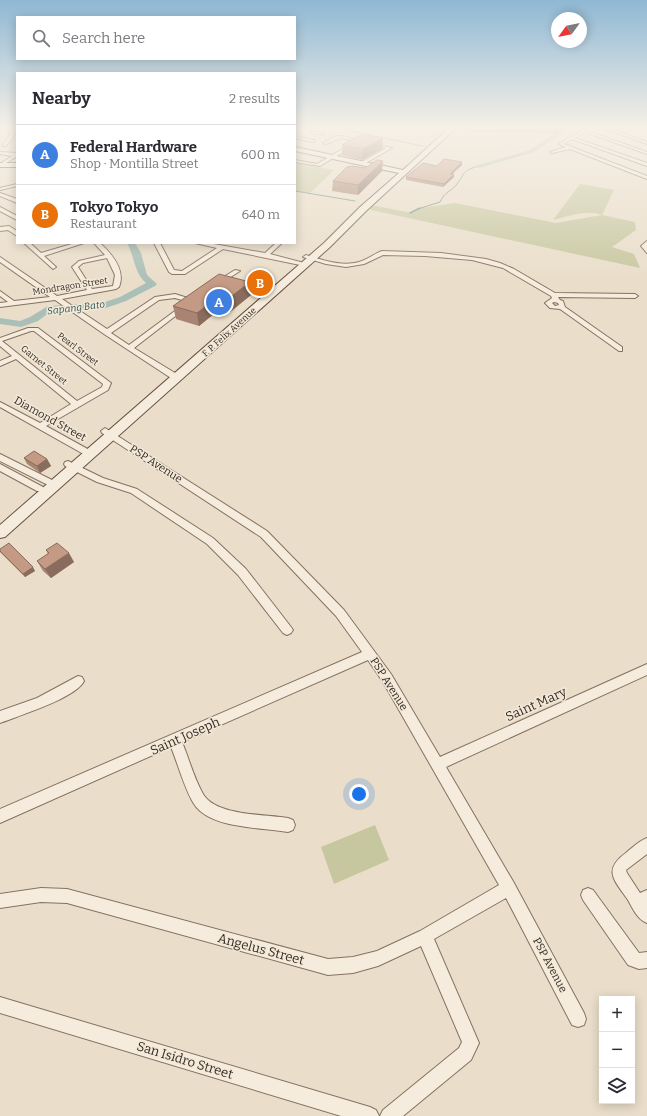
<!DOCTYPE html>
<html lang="en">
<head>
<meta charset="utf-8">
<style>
  :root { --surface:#fff; --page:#f2f2f3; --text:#2b2b33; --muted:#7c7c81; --line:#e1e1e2; --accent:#111827 }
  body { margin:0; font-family:Bitter,serif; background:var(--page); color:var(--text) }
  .controls { position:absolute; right:12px; bottom:12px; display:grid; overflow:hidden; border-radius:0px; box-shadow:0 2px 10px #0003 }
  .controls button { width:36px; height:36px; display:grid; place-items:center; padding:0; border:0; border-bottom:1px solid var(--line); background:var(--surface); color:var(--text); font:20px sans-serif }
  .compass { position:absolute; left:551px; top:12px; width:36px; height:36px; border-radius:50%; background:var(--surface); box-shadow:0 2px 10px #0003; rotate:237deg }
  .you { position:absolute; left:359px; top:794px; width:14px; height:14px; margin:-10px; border:3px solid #fff; border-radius:50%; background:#1a73e8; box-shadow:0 0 0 6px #1a73e833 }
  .badge { display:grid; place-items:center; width:26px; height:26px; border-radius:50%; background:var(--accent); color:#fff; font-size:13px; font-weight:700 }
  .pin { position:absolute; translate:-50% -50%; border:2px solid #fff; box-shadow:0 1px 4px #0006 }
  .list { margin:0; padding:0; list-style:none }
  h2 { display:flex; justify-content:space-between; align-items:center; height:52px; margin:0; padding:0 16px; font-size:17px }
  h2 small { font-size:13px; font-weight:400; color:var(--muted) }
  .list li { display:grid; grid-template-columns:26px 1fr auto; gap:12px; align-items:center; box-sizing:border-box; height:60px; padding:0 16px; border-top:1px solid var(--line) }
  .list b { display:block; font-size:15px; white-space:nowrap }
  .list p { margin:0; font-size:13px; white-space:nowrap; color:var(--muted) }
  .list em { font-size:13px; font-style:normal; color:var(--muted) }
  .icon { flex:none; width:22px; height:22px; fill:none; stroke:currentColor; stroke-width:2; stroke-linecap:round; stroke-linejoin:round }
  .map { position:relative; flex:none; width:647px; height:1116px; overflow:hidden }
  .search { position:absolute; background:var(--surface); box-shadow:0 2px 10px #0003; left:16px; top:16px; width:280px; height:44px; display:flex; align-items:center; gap:10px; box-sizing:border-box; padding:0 14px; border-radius:0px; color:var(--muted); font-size:15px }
  .panel { position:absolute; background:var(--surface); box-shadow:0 2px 10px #0003; left:16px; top:72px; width:280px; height:172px; border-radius:0px }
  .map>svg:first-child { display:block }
  .green { fill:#c6c79f }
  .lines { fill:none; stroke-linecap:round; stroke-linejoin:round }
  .stream-far1 { stroke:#718d84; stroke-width:1 }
  .stream { stroke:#718d84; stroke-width:1.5 }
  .river { fill:#aabfb7; fill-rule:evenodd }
  .street-casing { stroke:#857160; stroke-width:2 }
  .secondary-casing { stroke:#675243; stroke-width:2 }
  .street { fill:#f6ecdd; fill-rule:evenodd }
  .secondary { fill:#f6ecdd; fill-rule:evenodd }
  .wall { fill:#a98472 }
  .shaded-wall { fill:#896c5d }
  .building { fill:#c49a85; stroke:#896c5d }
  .labels { text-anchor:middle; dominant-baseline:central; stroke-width:3; stroke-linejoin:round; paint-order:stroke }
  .far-street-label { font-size:9px; fill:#372b22; stroke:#f2e9d9 }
  .far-water-label { font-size:10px; font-style:italic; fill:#335550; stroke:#f2e9d9 }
  .street-label { font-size:11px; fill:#372b22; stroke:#f2e9d9 }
  .near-street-label { font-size:13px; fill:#372b22; stroke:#f2e9d9 }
</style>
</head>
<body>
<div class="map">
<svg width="647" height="1116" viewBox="0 0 647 1116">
  <rect width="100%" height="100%" fill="#eadeca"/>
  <path class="green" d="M295,163L334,170L310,193L295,191Z
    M580,184L614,190L602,215L635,222L636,230L612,247L634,254L640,268L367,209L371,205L412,213L422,208L455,203L556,223L602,215C588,209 568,216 553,220Z
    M375,825L389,860L334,884L321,847Z"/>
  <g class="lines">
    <path class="stream-far1" d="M330,127L423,146
      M295,191L355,201
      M418,209L440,202C445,191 451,192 457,184C466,172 461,172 478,166"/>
    <path class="stream" d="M410,213L420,208"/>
    <path class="river" d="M564,127H571L534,152L478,168L475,166L530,150Z
      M127,243H135L141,253L147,275L157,284L155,286L126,301L103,309L50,312L38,321L21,327L0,324V318L20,321L30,317L48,306L102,303L120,297L146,283C134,273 135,257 127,243Z"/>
    <g class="street-casing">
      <path id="street" d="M17,127L14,128C16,136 11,141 5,146H3C4,140 11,138 10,129L0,130V128Z
        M302,127L315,128V131L324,134L322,135L311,133L312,130Z
        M600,127H606L647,142V144Z
        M585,130L647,152V154L585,132L575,138L647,163V166L572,139L564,144L647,176V179L570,149L552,153L550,152L566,147L559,144L580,131Z
        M295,136L314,140L315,141L313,142L295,138Z
        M336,136H341L392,148L362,165L360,163L386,148L341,138L326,144L323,143Z
        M346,147L350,148L320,166L295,162V160L317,164Z
        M0,152L17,153V156L0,167V164L12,156L0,154Z
        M17,184V186L0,190V188Z
        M0,193L17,199V203L0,196Z
        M0,207L17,216V220L0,211Z
        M0,227L9,226L17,231V236L8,230L0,231Z
        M647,241V253L641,246Z
        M24,243H30L41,253L75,243H84L44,256L56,267L53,269Z
        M94,243H100C112,254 126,270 119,287L116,289L62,299L107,329L155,297L175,294L194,300L195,301L192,303L175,298L159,300L111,333L129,345L183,305H187V307L134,348L180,376V380H174L104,334L55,300L0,307V303L8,302L0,296V291L14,301L50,297L0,262V257L57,296L87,290L72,267L79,261L105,255ZM107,258L115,275L113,286L92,289L78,267L83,263Z
        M154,243H160L174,270L182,271L217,248L195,243H208L265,253L276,243H282L270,254L308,264L305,266L223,249L185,274H172L169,272Z
        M382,251L441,253L486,259L500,263L514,269L555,293L635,294L638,296L635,298L558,297L560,300L563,301L565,307L622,347V351H619L560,309L550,308L545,303L552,298L551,296L503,268L472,260L425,256L383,255L364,264L346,267L326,264L303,257L306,255C323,260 342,267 359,262C367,260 374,254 382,251ZM554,302L558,303L559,305L555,306L552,303Z
        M235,270L240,271L218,285H214V283Z
        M28,328H38L111,383L108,390L46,426L93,452L94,454L93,456H87L0,407V402L40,423L71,404L16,359L0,366V361L12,356L0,346V338ZM31,331H34L103,384L102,387L77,401L2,341Z
        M105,428L267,531L344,610L391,674L440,757L647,664V675L446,767L514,883L584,1013L586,1019L584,1025L578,1027L572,1025L506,898L434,939L479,1043L471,1060L403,1116H380L383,1110L459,1048L462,1042L421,946L378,966L353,973L328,975L67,903L41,902L0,908V894L41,888L67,889L328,959L353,957L377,951L420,931L499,885L383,682L368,660L182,742C189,759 194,778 203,794C216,816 264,814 288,818L293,820L295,825L293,830L288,832C261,827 210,829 194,804C185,790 178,764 171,747L0,823V809L362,652L336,616L261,537L102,433L101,431Z
        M0,454L58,483L59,485L55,488L52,487L0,461Z
        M68,461L103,478L137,489L213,538L246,569L291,627L293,630L291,633L287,635L283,633L238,575L207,544L131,493L97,482L65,466L64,464L65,462Z
        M0,464L43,487L45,489L43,491H37L0,471Z
        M78,676L82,677L84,681C76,698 18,716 0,723V711L37,698Z
        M647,838V854L626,870L627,873L640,893L647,890V923C638,920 633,909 628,900C614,880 602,870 627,852C633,847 639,841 647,838Z
        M588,888L593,890L639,953L647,952V968L639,969L628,965L583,900L581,895L583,890Z
        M0,997L370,1107L376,1110L379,1116H341L0,1013Z"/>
    </g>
    <g class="secondary-casing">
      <path id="secondary" d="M450,127H457L366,211L330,247L5,537L0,538V525L324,243L360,207L399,173L295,151V147L403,170Z
        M0,163H17V167H0Z"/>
    </g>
    <use href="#street" class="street"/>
    <use href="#secondary" class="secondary"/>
  </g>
  <path class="wall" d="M469,127H559L558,133L471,132Z
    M383,138L382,149L362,160L342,155V145Z
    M462,162V165L452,174L454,177L443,187L406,180V177L437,166Z
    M382,171L358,195L332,191L333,181Z
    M250,282L251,295L230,312L220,309L199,326L176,319L173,306Z
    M24,458L47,459L51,466L40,473L27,464Z
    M0,549L35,571L25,577L0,552Z
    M46,550L74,562L51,578L43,571L37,561L48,554Z"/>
  <path class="shaded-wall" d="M383,138L382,149L362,160L363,149Z
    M383,161L382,171L358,195V185Z
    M462,162V165L450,176V174Z
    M454,174V177L443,187L444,184Z
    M250,282L251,295L230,312L228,299Z
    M218,297L220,309L199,326L197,313Z
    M47,459L51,466L40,473L37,466Z
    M69,553L74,562L51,578L45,569Z
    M33,567L35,571L25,577L23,574Z"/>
  <path class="building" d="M362,134L383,138L363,149L342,145Z
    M444,159L462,162L450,174H454L444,184L406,177L423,163L437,166Z
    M377,160L383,161L358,185L333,181L347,167L352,166L365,168Z
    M219,274L250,282L228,299L218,297L197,313L173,306Z
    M34,451L47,459L37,466L24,458Z
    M9,543L33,567L23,574L0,551V549Z
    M57,543L69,553L45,569L37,561L49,553L46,550Z"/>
  <linearGradient id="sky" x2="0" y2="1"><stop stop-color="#8fb8d4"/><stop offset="0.45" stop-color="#f6f0e7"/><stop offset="1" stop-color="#f6f0e7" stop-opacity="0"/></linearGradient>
  <rect width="647" height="283" fill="url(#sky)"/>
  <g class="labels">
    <g class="far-street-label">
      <text transform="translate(70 286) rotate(-9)">Mondragon Street</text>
      <text transform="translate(229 332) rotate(-42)">F. P. Felix Avenue</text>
      <text transform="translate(78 349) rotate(37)">Pearl Street</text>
      <text transform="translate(44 365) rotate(39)">Garnet Street</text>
    </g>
    <g class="far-water-label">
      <text transform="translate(76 308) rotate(-7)">Sapang Bato</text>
    </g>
    <g class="street-label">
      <text transform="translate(50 419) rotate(29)">Diamond Street</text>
      <text transform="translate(156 464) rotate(33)">PSP Avenue</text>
      <text transform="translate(389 684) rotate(58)">PSP Avenue</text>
      <text transform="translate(550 965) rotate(62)">PSP Avenue</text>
    </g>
    <g class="near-street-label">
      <text transform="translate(536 704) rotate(-24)">Saint Mary</text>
      <text transform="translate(185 736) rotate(-24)">Saint Joseph</text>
      <text transform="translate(261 949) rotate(15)">Angelus Street</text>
      <text transform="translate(185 1060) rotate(17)">San Isidro Street</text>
    </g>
  </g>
</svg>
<div class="controls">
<button>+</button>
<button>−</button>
<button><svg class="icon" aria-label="layers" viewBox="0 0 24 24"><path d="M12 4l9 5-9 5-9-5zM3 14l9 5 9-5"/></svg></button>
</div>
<svg class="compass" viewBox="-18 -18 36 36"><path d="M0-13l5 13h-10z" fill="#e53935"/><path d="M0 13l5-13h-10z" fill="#7c7c81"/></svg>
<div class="you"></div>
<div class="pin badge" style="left:219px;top:302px;background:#3f7fe0">A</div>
<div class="pin badge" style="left:260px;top:283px;background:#e8710a">B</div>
<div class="search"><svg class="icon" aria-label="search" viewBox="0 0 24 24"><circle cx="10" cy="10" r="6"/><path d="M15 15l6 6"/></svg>Search here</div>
<section class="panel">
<h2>Nearby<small>2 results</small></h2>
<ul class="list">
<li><span class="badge" style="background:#3f7fe0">A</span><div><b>Federal Hardware</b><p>Shop · Montilla Street</p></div><em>600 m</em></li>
<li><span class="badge" style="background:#e8710a">B</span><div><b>Tokyo Tokyo</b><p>Restaurant</p></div><em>640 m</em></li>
</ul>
</section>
</div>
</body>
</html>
